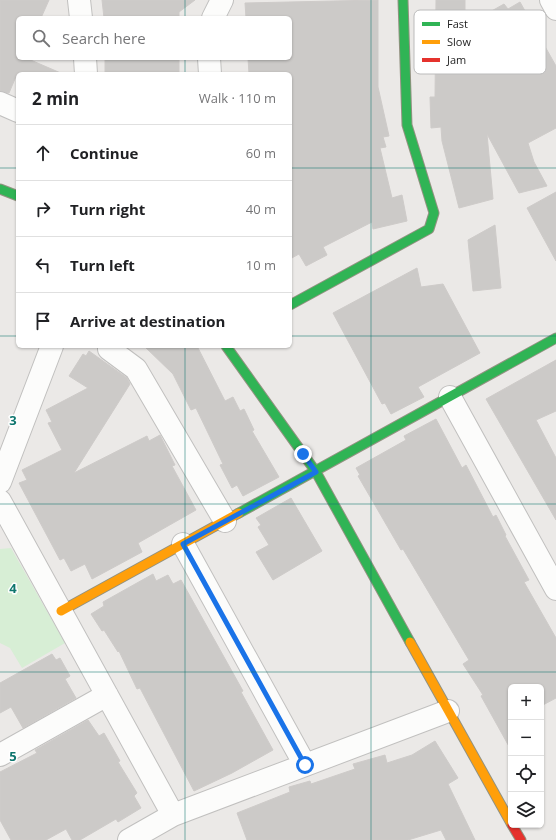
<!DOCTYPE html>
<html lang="en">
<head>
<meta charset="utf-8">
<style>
  :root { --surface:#fff; --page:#f2f2f2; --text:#202124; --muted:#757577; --line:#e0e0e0 }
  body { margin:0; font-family:"Open Sans",sans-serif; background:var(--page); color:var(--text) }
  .controls { position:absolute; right:12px; bottom:12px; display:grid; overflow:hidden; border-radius:6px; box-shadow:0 1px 3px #0004 }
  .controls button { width:36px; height:36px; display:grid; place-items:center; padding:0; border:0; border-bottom:1px solid var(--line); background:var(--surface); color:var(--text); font:20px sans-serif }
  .stop { position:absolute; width:12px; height:12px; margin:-9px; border:3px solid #1a73e8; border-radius:50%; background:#fff }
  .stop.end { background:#1a73e8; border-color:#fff; box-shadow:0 1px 4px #0008 }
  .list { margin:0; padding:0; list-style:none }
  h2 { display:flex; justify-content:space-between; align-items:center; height:52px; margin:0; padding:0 16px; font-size:17px }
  h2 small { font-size:13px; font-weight:400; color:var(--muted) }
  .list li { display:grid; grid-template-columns:26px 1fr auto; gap:12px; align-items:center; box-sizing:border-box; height:56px; padding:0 16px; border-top:1px solid var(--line) }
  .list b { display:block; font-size:15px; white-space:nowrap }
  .list em { font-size:13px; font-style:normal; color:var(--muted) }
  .icon { flex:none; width:22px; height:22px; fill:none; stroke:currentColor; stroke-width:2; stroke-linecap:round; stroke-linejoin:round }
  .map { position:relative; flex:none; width:556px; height:840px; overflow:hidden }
  .search { position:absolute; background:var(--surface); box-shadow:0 1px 3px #0004; left:16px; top:16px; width:276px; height:44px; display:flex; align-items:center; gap:10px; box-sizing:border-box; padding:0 14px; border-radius:6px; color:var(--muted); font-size:15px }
  .panel { position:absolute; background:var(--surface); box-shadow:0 1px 3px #0004; left:16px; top:72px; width:276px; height:276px; border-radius:6px }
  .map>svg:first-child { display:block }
  .park { fill:#d7eed5 }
  .building { fill:#cccac8; stroke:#cecbc9 }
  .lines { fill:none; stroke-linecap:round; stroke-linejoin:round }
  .street-casing { stroke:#c1c0bf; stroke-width:24 }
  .fast-casing { stroke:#929281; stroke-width:11 }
  .slow-casing { stroke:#929281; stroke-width:11 }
  .jam-casing { stroke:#929281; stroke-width:11 }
  .street { stroke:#fcfcfb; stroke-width:22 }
  .fast { stroke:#30b455; stroke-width:9 }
  .slow { stroke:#ff9f0a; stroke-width:9 }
  .jam { stroke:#e5322d; stroke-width:9 }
  .route { stroke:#1a73e8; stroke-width:5 }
  .grid { fill:none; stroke:#0f766e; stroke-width:1; stroke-opacity:0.55 }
  .key { fill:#fff; stroke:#bbb; stroke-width:1 }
  .key-label { font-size:11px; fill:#1d1d1d }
  .grid-label { font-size:13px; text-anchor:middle; font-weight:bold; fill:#0f766e; stroke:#fff; stroke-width:3; stroke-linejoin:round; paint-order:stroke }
</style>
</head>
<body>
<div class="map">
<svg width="556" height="840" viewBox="0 0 556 840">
  <rect width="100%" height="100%" fill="#ebe9e7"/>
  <path class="park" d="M11,548L65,643L22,668L10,648L0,643V549Z"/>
  <path class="building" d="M0,0H49L41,18H18V58H26L63,74H17L9,93L0,91Z
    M102,0H195L179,12V18H104Z
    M378,0V87L389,136L383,137L386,147L380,148L392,198L402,195L407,221L373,229L372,222L323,247L327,255L306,266L299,254L290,259V74H249L248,58H290V18H246L245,3Z
    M436,0H465V26L504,4L508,9L520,2L556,66V128L528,143L534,162L547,186L519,193L487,134L493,199L459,208L442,141L441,127L431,128L430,97H435Z
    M105,58H179V74H105Z
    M556,192V261L527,208Z
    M495,225L501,288L473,291L468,240Z
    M417,268L421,287L443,284L480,353L418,387L424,397L391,414L385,403L382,404L333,313Z
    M144,346H197L225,401L233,397L240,411L244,409L254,430L252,431L279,477L243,496L237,485L232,488L220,465L223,464L196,408L191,410L173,374Z
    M89,351L127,378L130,384L74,473L147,436L149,441L160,435L175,465L172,466L196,510L145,539L138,543L142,552L92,579L85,564L71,571L64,558L60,560L19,483L27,480L22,470L62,450L48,423L52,422L46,410L88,388L69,376L83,354L86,356Z
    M556,360V411L536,420L556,458V520L486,399Z
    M436,419L462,468L466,465L493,517L496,515L506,535L505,536L529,580L524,582L556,638V698L541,706V687H511V750L481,696L483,695L463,664L469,660L403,549L401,550L358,476L360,475L356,468L406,440L404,436Z
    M291,498L322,551L273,580L256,552L269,545L258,527L261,525L256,518Z
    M153,574L156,581L168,575L173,584L181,580L243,691L241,692L273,750L232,773L194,791L140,688L137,689L119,651L118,652L104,630L102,631L91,614L104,606L103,602Z
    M52,654L56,660L60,658L70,676L65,679L76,698L23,728L11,707L0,713V683Z
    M88,720L99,736L104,733L120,761L118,762L137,793L134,796L141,808L118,822L116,819L80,840H72L66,829L46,840H11L0,820V772L37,753L35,750Z
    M435,741L458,778L448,784L475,840H446L441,830L408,840H247L237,813L290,792L289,787L310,781L311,784L355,769L353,764L385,755L387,763L412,755Z"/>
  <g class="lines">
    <g class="street-casing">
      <path id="street" d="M79,0L81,18
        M551,0L556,9
        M213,18L222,0
        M85,58L86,74
        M209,58L210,74
        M0,103L18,111
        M109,349L136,369L225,521
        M450,397L556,589
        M0,482L52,346
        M0,501L173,815
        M183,544L305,765
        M0,755L107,695
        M129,840L173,815L448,711"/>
    </g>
    <g class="fast-casing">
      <path id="fast" d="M0,189L18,196
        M290,305L429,229L434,213L407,125L403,0
        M226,346L316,472L410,642
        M239,513L556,338"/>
    </g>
    <g class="slow-casing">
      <path id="slow" d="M61,611L239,513
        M410,642L511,823"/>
    </g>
    <g class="jam-casing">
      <path id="jam" d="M512,825L521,840"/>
    </g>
    <use href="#street" class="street"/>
    <use href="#fast" class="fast"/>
    <use href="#slow" class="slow"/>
    <use href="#jam" class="jam"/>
  </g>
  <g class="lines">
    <path class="route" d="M303,454L316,472L183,544L305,765"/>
  </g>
  <path class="grid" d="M185,0V18M371,0V840M185,58V74M0,168H18M290,168H556M0,336H18M290,336H556M185,346V840M0,504H556M0,672H556"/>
  <rect x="414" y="10" width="132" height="64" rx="6" class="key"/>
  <rect x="422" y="22" width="18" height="4" fill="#30b455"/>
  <rect x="422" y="40" width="18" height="4" fill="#ff9f0a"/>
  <rect x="422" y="58" width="18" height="4" fill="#e5322d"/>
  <g class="key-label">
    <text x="447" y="28">Fast</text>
    <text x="447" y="46">Slow</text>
    <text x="447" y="64">Jam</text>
  </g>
  <g class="grid-label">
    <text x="13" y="425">3</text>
    <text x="13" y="593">4</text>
    <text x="13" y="761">5</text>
  </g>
</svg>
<div class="controls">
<button>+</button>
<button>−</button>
<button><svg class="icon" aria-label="locate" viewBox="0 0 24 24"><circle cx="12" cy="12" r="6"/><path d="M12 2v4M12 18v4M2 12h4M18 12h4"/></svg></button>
<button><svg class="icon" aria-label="layers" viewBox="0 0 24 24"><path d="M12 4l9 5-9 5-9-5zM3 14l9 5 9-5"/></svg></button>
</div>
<div class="stop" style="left:305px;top:765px"></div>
<div class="stop end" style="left:303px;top:454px"></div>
<div class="search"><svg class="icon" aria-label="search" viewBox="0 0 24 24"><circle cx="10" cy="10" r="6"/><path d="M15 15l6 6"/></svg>Search here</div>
<section class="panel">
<h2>2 min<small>Walk · 110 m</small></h2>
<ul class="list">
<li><svg class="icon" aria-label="ahead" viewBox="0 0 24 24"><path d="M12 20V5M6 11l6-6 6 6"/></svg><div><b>Continue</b></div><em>60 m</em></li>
<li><svg class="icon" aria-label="right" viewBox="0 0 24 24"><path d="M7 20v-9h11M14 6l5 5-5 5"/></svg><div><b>Turn right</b></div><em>40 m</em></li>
<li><svg class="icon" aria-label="left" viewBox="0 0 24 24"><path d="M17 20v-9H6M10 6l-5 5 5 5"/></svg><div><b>Turn left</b></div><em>10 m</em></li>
<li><svg class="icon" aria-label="arrive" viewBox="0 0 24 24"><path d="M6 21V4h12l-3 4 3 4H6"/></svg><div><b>Arrive at destination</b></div></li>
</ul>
</section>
</div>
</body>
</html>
